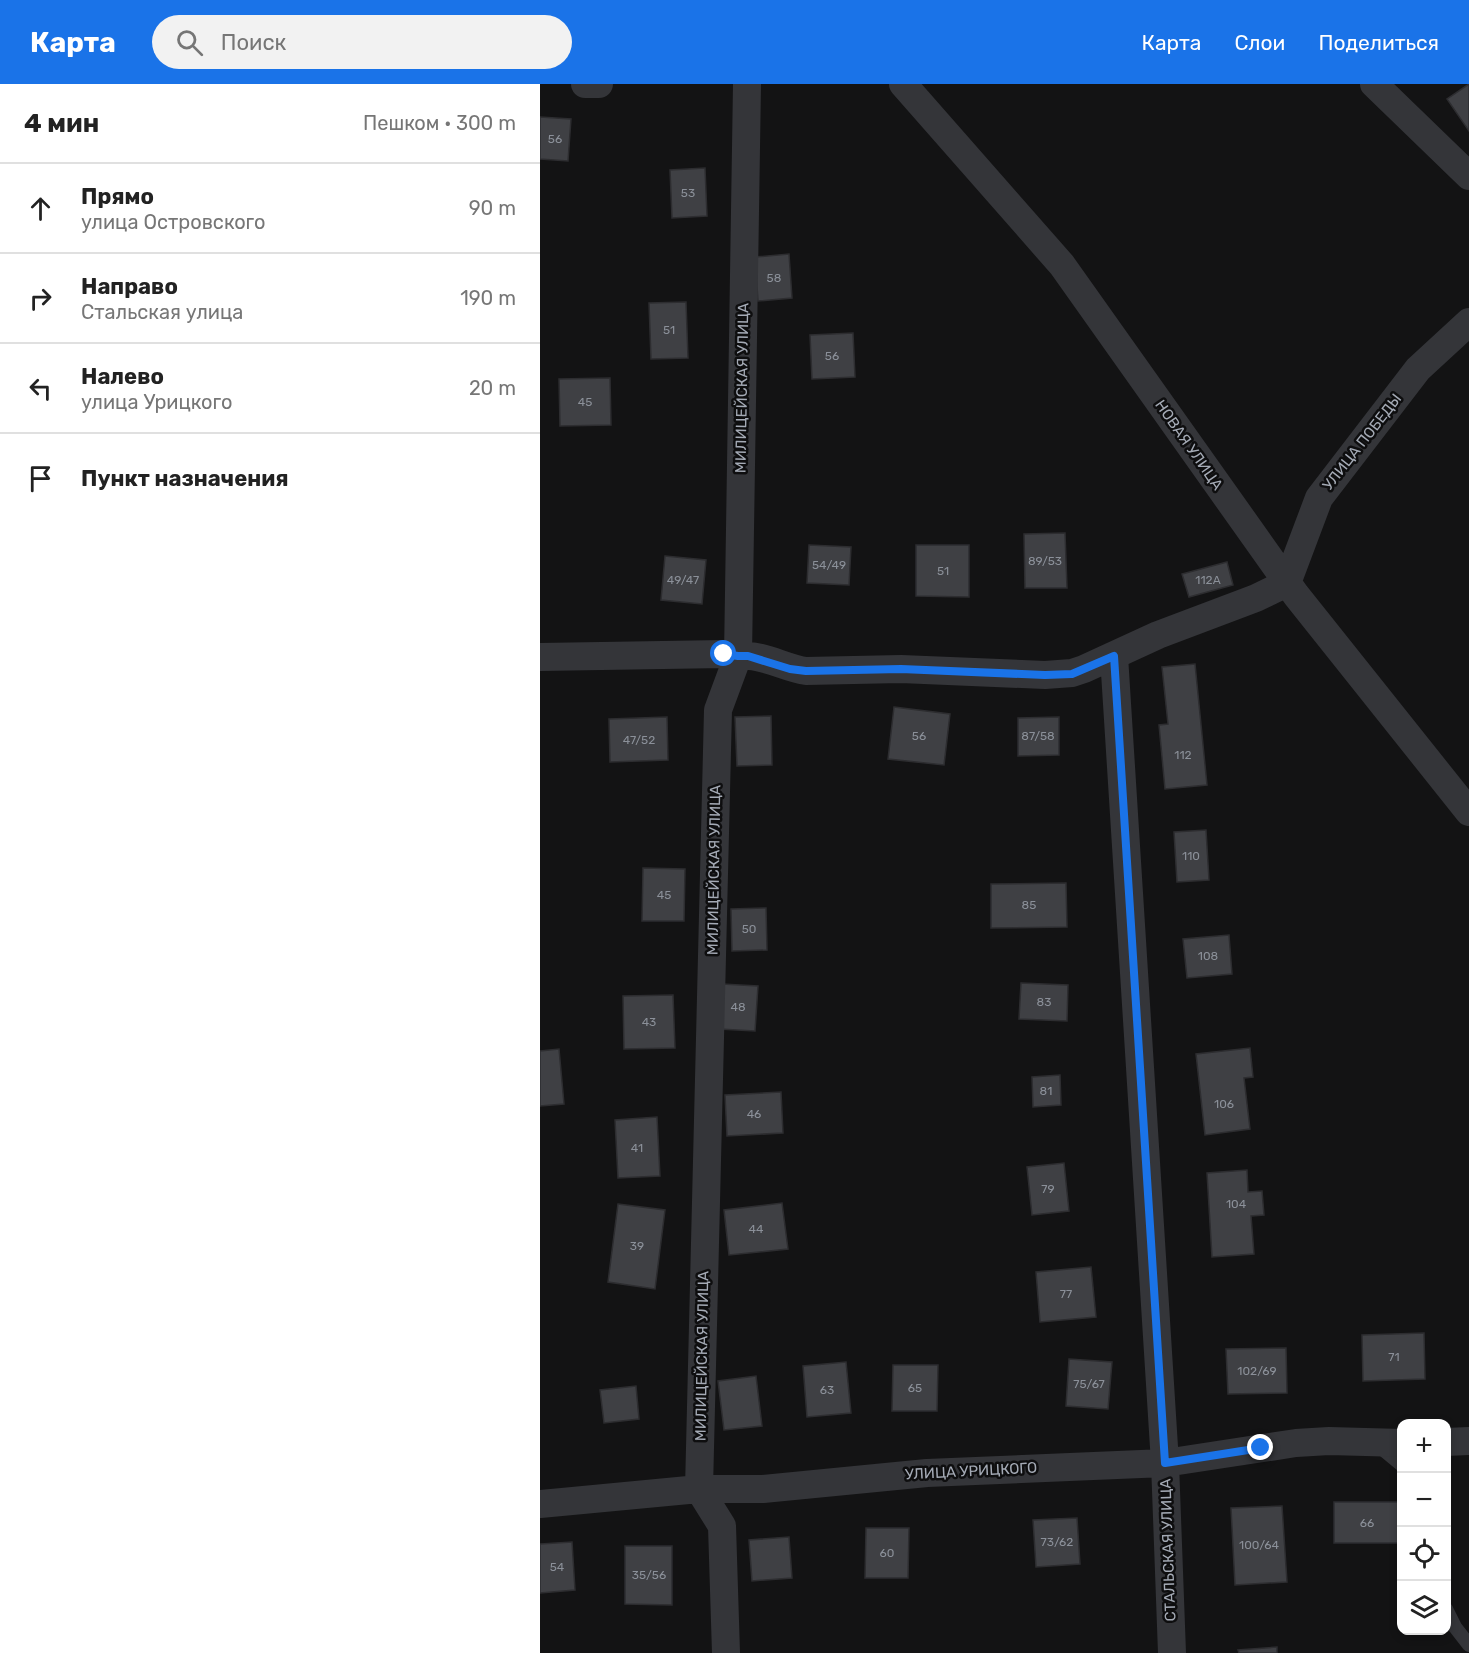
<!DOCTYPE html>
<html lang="ru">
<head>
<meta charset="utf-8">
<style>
  :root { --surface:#fff; --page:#f2f2f2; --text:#222; --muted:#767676; --line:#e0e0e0; --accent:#1a73e8 }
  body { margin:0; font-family:Rubik,sans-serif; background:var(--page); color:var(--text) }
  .controls { position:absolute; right:18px; bottom:18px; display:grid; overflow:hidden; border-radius:12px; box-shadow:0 3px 9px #0003 }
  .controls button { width:54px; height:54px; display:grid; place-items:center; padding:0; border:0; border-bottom:2px solid var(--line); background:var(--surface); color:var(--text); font:30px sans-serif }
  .stop { position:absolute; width:18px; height:18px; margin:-14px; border:4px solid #1a73e8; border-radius:50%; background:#fff }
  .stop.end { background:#1a73e8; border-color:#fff; box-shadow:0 2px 6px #0008 }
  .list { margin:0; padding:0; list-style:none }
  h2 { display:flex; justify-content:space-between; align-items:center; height:78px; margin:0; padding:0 24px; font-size:26px }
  h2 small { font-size:20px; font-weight:400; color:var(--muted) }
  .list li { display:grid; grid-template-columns:39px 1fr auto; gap:18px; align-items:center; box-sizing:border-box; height:90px; padding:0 24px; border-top:2px solid var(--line) }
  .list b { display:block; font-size:22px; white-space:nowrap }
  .list p { margin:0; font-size:20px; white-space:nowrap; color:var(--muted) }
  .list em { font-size:20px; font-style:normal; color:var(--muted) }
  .icon { flex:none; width:33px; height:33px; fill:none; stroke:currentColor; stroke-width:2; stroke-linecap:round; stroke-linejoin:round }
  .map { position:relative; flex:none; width:929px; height:1569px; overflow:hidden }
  header { display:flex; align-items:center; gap:36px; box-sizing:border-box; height:84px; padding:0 30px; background:var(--accent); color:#fff }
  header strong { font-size:28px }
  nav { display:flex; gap:33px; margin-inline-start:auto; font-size:21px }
  .search { width:420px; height:54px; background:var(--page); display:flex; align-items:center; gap:15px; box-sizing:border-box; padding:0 21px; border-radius:33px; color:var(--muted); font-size:22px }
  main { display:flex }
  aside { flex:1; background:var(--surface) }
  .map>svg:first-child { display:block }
  .building { fill:#3f4044; stroke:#2d2d30; stroke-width:1.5 }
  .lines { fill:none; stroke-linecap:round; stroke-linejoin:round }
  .service { stroke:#343539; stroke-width:14 }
  .minor { stroke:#343539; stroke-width:28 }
  .route { stroke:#1a73e8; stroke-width:8 }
  .labels { text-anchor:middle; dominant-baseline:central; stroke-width:5; stroke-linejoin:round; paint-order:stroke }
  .number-label { font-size:12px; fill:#8b9099 }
  .street-label { font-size:15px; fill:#a4aab5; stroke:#0e0e0f }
</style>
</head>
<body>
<header>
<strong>Карта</strong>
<div class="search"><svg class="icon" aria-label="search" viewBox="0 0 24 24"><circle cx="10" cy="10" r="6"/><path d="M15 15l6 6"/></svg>Поиск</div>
<nav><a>Карта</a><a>Слои</a><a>Поделиться</a></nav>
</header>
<main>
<aside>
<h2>4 мин<small>Пешком · 300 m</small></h2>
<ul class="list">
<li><svg class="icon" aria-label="ahead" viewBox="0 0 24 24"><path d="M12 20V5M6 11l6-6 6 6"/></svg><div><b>Прямо</b><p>улица Островского</p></div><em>90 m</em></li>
<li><svg class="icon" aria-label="right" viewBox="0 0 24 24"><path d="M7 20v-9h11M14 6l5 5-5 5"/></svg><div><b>Направо</b><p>Стальская улица</p></div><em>190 m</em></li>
<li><svg class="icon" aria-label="left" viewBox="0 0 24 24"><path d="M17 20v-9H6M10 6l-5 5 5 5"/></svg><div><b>Налево</b><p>улица Урицкого</p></div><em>20 m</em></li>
<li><svg class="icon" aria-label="arrive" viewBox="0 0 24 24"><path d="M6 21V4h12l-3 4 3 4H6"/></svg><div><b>Пункт назначения</b></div></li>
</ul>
</aside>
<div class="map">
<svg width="929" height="1569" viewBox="0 0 929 1569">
  <rect width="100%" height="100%" fill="#131314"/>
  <path class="building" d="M929,0V47L907,15Z
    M0,33L31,35L28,77L0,75Z
    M165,84L167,132L132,134L130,86Z
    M249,170L252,214L218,217L215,173Z
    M146,218L148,274L111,275L109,219Z
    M313,249L315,293L272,295L270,251Z
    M70,294L71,341L20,342L19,295Z
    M525,449L527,504H485L484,450Z
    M269,461L311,463L309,501L267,499Z
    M376,461H429V513L376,512Z
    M125,472L166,476L162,520L121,516Z
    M687,478L693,501L649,513L642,490Z
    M655,580L667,701L625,705L619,641L628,640L622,583Z
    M354,623L410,630L404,681L348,675Z
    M231,632L232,681L197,682L195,633Z
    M127,633L128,676L70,678L69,635Z
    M519,633V671L478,672V634Z
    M666,746L669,796L637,798L634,748Z
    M103,784L145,785L144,837H102Z
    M526,799L527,843L451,844V800Z
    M226,824L227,866L192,867L191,825Z
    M689,851L692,890L647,894L643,855Z
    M481,899L528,901L527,937L479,935Z
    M182,900L218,902L215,947L179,945Z
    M133,911L135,964L84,965L83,912Z
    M710,964L713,993L704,994L710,1045L665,1051L656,970Z
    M19,965L24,1020L0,1022V967Z
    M520,991L521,1021L493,1023L492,993Z
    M241,1008L243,1049L187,1052L185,1011Z
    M117,1033L120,1092L78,1094L75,1036Z
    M524,1079L529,1127L492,1131L487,1083Z
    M707,1086L708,1108L722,1107L724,1131L711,1132L714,1170L672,1173L667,1089Z
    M242,1119L248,1165L189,1171L184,1126Z
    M78,1120L125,1126L115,1205L68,1198Z
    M551,1183L556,1233L500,1238L496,1188Z
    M884,1249L885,1295L823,1297L822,1251Z
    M746,1264L747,1309L688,1310L686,1265Z
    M529,1275L572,1278L568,1325L526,1322Z
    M306,1278L311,1329L267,1333L263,1282Z
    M353,1281H398L397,1327H352Z
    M216,1292L222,1342L184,1346L178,1297Z
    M96,1302L99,1335L64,1339L60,1306Z
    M794,1418H860V1459H794Z
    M742,1422L747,1498L695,1501L691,1424Z
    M537,1434L540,1480L496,1483L493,1436Z
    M326,1444H369L368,1494H325Z
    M249,1453L252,1494L212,1497L209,1456Z
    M32,1458L35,1506L0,1509V1460Z
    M85,1462H132V1521L85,1520Z
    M737,1563V1569H699L698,1566Z"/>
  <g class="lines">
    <path class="service" d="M839,1362L862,1381
      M906,1525L915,1543L929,1561"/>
    <path class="minor" d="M45,0H59
      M363,0L522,181L756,511L929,728
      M834,0L929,92
      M574,572L625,1379L632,1569
      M0,573L184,570C192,571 200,571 209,572C228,573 246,584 266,587L361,585L505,591L532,589L544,585L618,551L716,514L747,499L779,414L878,285L929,238
      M906,1358L929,1357
      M0,1420L159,1405H223L387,1389L625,1379L756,1359L789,1357L862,1359
      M186,1569L182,1442L159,1405L178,626L198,572L207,0"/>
  </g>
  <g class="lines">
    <path class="route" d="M184,570L198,572H208L250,585L266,587L361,585L505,591L532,590L574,572L625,1379L721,1364"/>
  </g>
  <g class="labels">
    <g class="number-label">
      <text x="15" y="55">56</text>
      <text x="148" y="109">53</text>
      <text x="234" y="194">58</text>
      <text x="129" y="246">51</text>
      <text x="292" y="272">56</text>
      <text x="45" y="318">45</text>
      <text x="505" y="477">89/53</text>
      <text x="289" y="481">54/49</text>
      <text x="403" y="487">51</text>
      <text x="143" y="496">49/47</text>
      <text x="668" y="496">112А</text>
      <text x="379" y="652">56</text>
      <text x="498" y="652">87/58</text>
      <text x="99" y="656">47/52</text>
      <text x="643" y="671">112</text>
      <text x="651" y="772">110</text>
      <text x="124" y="811">45</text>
      <text x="489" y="821">85</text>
      <text x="209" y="845">50</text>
      <text x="668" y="872">108</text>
      <text x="504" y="918">83</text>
      <text x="198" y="923">48</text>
      <text x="109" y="938">43</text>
      <text x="506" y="1007">81</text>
      <text x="684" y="1020">106</text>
      <text x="214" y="1030">46</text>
      <text x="97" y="1064">41</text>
      <text x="508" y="1105">79</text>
      <text x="696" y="1120">104</text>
      <text x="216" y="1145">44</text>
      <text x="97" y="1162">39</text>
      <text x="526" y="1210">77</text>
      <text x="854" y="1273">71</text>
      <text x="717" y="1287">102/69</text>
      <text x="549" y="1300">75/67</text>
      <text x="375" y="1304">65</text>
      <text x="287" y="1306">63</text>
      <text x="827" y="1439">66</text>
      <text x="517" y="1458">73/62</text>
      <text x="719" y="1461">100/64</text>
      <text x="347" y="1469">60</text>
      <text x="17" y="1483">54</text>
      <text x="109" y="1491">35/56</text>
    </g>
    <g class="street-label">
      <text transform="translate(202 304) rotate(-89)">МИЛИЦЕЙСКАЯ УЛИЦА</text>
      <text transform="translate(822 358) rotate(-52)">УЛИЦА ПОБЕДЫ</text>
      <text transform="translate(649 361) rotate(55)">НОВАЯ УЛИЦА</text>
      <text transform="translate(174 786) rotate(-89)">МИЛИЦЕЙСКАЯ УЛИЦА</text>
      <text transform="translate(162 1272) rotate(-89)">МИЛИЦЕЙСКАЯ УЛИЦА</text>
      <text transform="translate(431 1387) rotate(-3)">УЛИЦА УРИЦКОГО</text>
      <text transform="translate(628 1466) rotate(-92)">СТАЛЬСКАЯ УЛИЦА</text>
    </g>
  </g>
</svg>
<div class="controls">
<button>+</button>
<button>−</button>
<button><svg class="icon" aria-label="locate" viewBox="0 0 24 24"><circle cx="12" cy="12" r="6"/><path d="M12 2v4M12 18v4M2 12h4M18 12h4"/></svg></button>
<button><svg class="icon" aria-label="layers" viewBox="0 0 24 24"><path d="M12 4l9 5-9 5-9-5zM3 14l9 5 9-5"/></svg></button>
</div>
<div class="stop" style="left:184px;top:570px"></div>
<div class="stop end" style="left:721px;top:1364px"></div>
</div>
</main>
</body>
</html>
